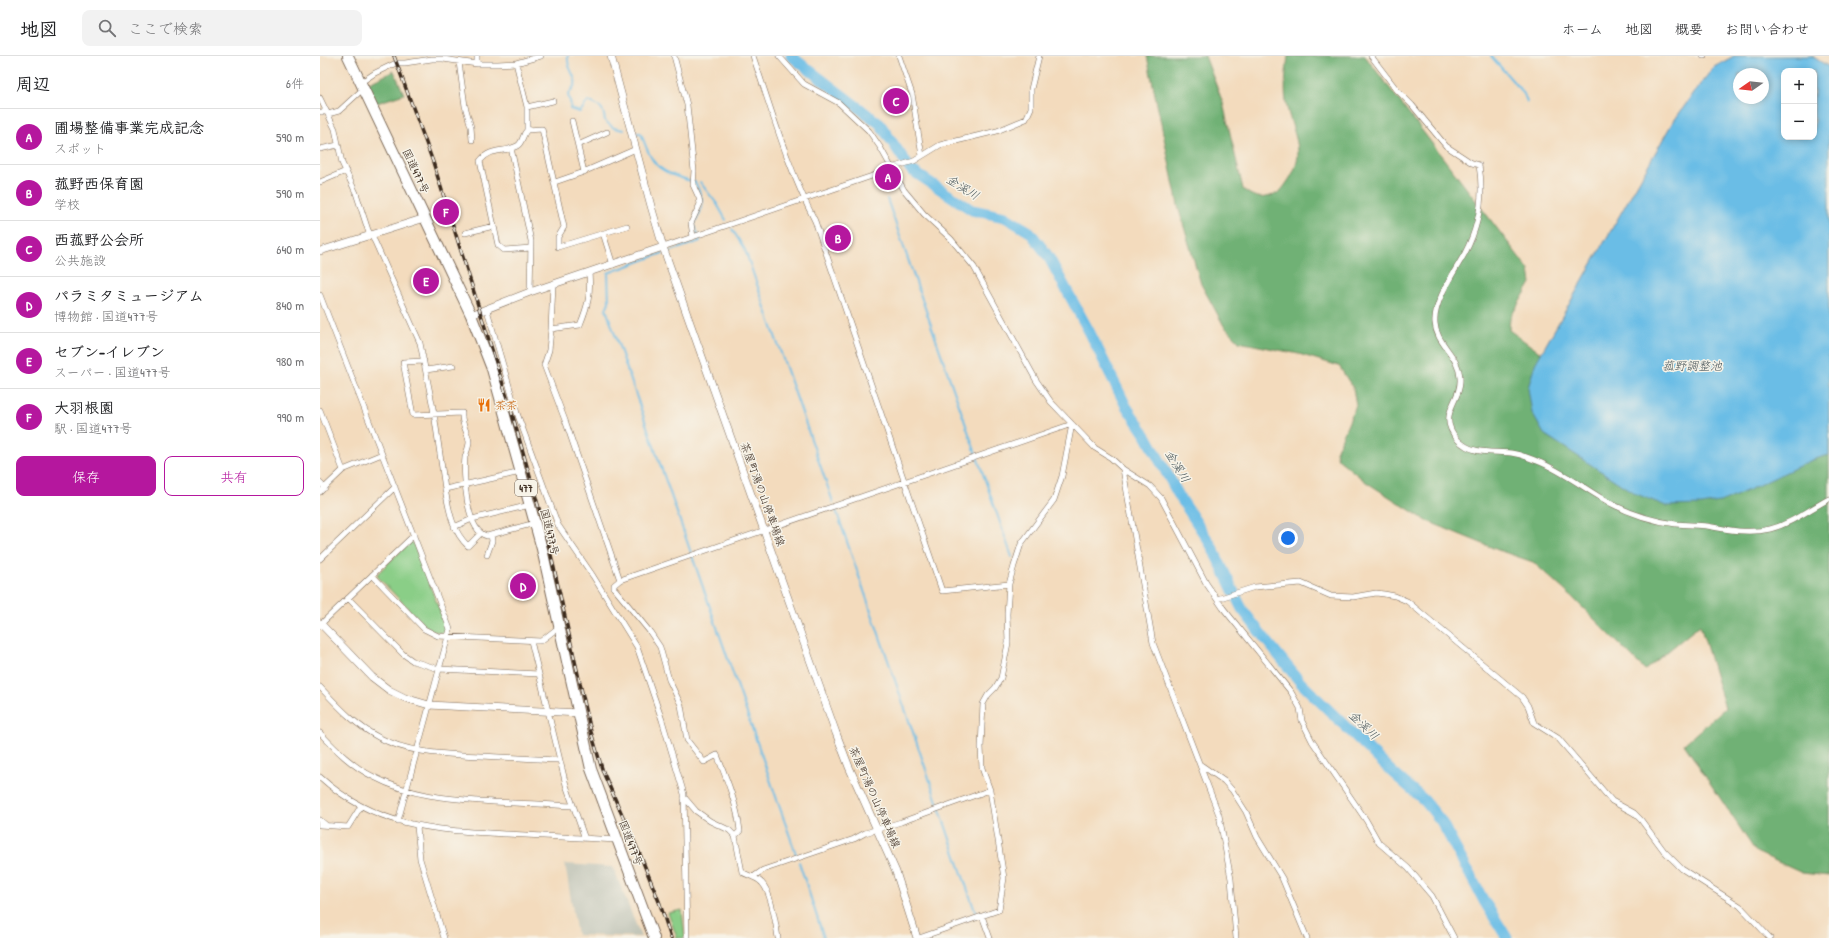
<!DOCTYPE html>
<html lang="ja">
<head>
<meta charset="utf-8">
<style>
  :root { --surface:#fff; --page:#f2f2f2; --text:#202124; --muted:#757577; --line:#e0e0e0; --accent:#b5179e }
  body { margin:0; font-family:"Patrick Hand","Klee One",sans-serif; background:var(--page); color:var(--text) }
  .controls { position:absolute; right:12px; top:12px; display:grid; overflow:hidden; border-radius:8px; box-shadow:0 2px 6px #0003 }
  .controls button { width:36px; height:36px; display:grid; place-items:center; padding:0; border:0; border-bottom:1px solid var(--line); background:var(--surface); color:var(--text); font:20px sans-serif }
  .compass { position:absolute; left:1413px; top:12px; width:36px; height:36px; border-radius:50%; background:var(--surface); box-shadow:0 2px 6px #0003; rotate:256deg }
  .you { position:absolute; left:968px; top:482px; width:14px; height:14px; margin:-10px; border:3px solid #fff; border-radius:50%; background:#1a73e8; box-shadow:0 0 0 6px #1a73e833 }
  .badge { display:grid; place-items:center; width:26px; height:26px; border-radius:50%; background:var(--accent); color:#fff; font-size:13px; font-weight:700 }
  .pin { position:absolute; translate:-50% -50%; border:2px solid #fff; box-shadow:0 1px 4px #0006 }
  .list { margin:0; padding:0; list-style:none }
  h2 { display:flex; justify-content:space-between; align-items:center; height:52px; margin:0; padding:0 16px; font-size:17px }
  h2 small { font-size:13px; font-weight:400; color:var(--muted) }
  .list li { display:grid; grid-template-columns:26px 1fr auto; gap:12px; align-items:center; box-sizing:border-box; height:56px; padding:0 16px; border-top:1px solid var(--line) }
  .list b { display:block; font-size:15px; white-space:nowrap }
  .list p { margin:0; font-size:13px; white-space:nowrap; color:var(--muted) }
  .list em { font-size:13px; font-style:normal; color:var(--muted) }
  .actions { display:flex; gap:8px; padding:12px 16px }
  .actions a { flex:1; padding:9px 0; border:1px solid var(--accent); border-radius:8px; text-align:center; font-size:14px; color:var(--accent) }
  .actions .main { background:var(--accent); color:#fff }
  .icon { flex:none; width:22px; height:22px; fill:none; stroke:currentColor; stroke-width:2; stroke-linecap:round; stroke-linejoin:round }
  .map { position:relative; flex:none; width:1509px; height:882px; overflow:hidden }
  header { display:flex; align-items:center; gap:24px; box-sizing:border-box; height:56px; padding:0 20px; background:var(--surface); border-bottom:1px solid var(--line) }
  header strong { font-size:19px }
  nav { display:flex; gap:22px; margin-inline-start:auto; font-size:14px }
  .search { width:280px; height:36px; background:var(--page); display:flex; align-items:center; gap:10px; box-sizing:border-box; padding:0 14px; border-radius:8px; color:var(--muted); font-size:15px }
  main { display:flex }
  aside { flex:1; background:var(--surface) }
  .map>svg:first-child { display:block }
  .industrial { fill:#c3c6b9 }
  .green { fill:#8ace87; stroke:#627c52 }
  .forest { fill:#6fb174; stroke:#556e49 }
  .water { fill:#6abde6; stroke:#527482; fill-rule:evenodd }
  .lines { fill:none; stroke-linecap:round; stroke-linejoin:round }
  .stream { stroke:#6abde6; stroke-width:2 }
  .river { stroke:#6abde6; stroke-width:11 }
  .street-casing { stroke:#7b6856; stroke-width:6 }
  .secondary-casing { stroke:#7b6856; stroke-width:8 }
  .highway-casing { stroke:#7b6856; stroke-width:12 }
  .street { stroke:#fff; stroke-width:5 }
  .secondary { stroke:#fff; stroke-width:7 }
  .highway { stroke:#fff; stroke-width:10 }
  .rail-casing { stroke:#3b2a1e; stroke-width:3.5 }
  .rail { stroke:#f7f3e8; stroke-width:2; stroke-dasharray:6; stroke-linecap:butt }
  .labels { text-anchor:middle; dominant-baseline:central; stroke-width:3; stroke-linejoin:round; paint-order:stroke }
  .shield { fill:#f7f3e8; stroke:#73665b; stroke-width:1 }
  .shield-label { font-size:10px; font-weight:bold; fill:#3b2a1e }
  .street-label { font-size:11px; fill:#3b2a1e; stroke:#f7f3e8 }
  .food-label { font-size:11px; fill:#c56008; stroke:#f7f3e8; text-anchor:start }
  .water-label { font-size:12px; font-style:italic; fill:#49565a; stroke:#f7f3e8 }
</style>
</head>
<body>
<header>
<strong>地図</strong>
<div class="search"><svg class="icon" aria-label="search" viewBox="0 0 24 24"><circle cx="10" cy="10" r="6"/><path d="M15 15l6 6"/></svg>ここで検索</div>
<nav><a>ホーム</a><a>地図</a><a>概要</a><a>お問い合わせ</a></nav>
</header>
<main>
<aside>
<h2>周辺<small>6件</small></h2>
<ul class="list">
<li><span class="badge">A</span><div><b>圃場整備事業完成記念</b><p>スポット</p></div><em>590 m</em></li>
<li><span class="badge">B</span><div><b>菰野西保育園</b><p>学校</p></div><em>590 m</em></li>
<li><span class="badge">C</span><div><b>西菰野公会所</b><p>公共施設</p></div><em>640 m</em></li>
<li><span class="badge">D</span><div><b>パラミタミュージアム</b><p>博物館 · 国道477号</p></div><em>840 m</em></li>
<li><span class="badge">E</span><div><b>セブン-イレブン</b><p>スーパー · 国道477号</p></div><em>980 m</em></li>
<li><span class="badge">F</span><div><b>大羽根園</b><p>駅 · 国道477号</p></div><em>990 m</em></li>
</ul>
<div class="actions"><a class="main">保存</a><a>共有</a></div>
</aside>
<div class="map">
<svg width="1509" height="882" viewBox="0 0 1509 882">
  <rect width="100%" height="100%" fill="#f7f3e8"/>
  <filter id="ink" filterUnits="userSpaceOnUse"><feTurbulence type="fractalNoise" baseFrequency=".025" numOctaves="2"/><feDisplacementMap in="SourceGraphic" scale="8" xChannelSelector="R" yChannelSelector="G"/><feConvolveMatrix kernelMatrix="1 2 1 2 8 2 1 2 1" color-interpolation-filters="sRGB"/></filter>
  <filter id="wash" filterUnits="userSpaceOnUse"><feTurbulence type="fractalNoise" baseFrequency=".012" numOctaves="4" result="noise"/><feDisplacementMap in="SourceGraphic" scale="16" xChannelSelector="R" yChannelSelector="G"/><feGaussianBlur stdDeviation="0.9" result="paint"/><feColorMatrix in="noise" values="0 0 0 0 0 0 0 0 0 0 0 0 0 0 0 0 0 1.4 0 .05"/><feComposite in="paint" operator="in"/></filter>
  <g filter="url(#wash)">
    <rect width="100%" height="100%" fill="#f3dbbd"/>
    <path class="industrial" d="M245,808L293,811L321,881L257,879Z"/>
    <path class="green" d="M91,485L93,486L127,573L125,577C115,577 109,573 102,567L57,520L58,517Z
      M362,854L365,882H357L348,857Z"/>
    <path class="forest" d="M827,0H885L903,47L923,133C932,141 941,144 953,139C961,136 963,132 968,125C989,95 971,76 966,46C964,30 966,16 968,0H1045L1209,214L1211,227L1190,262L1189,274L1225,300L1509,375V820L1482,817L1436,796L1364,688L1405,652L1380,569L1325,614L1253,542L1213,506L1178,494L1107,465L1046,426L1018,403L1016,396L1036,349L1033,332L1019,310L979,298L919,286L904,270L881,228L859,154Z
      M74,15L84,38L54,48L45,29Z"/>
    <path class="water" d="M1414,0H1492L1509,11V399L1492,404L1405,445L1382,449L1346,450L1314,437L1224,378L1212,357L1208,332L1215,308L1351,69L1378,31L1394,11ZM1464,15H1494V81H1464ZM1419,18H1443V42H1419Z"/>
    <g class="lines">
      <path class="stream" d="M248,0C246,13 258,22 255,28C254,32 250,35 248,39L251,49L250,53L260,56L268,45C281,51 283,50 285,65L294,72L304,74
        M1171,0L1204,38L1207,46
        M317,77H321C324,86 327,95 332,103C340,117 361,122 375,126C385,146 385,149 374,168L380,185L348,196
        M380,126L397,148L406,164
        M567,143L692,501
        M412,173L425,194L513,446
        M343,197L288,217L289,246L286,253L476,798
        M516,454L656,858
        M479,806L504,882"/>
      <path class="river" d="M471,0L560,68L591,114L652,154L685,161L710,176L728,200L770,277L806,350L827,381L858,438L891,489L922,553L938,574L981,627L1073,717L1104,744L1121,765L1164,845L1187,882"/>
    </g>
  </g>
  <g filter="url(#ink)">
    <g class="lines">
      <g class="street-casing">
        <path id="street" d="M157,0V8
          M354,0L367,49L374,115L373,129L379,142L380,148L371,167L373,181
          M433,0C452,55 468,113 495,165L622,535L689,528
          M459,0L484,28L519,47L549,75L560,91L584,134L604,158L631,183L654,211L716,324L731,346L775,392L791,402L803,413L830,430L841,442L886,527L903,552L971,636L980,652L982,665L992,685L1046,764L1059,787L1088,812L1112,840L1134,882
          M579,0L592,38L602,100
          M1051,0L1077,34L1092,49L1126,90L1152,107L1159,109C1164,139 1159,170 1145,197C1135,215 1113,246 1115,267C1116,288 1139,299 1140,322C1142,346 1115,358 1138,384C1152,399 1172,395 1191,397C1200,398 1209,402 1217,405C1243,415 1266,434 1290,447C1311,458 1332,465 1356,468C1367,469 1377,469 1387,470C1408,474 1429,478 1450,473C1471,468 1490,453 1509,443
          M1383,0H1384
          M139,6L145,50L151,71L152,84
          M196,7L207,51V74
          M40,27L55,17L76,7H85L112,3H123L157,8H178L196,7L221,0
          M0,42L15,73L22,107L36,137L48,174L55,186L100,287L114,357L125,433L201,416
          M207,51L233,45
          M0,56H7
          M8,58L19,55L43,33
          M252,65L264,116
          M258,89L287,76
          M191,92L211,185L210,236
          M0,93L18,89
          M0,126L26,115
          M235,126L261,117L316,93
          M145,177L174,170
          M283,177L293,209
          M343,191L555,119L571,112L594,105L620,89L677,75L706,63L711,52V33L719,0
          M211,192L184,194L178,189L160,105C171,91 184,97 197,90C203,87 202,79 207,74L222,73L244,171L238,181V191L307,170
          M233,228L231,273L229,294L224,309L246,367L300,524L294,529V532L330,576L340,591L349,624L361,649L367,684L384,706L397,699C407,724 417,748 420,775L415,780
          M0,239L130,573L78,765
          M167,254L197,357L238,469L273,520L317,591L342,664L364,738L367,882
          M231,273L260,269C268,249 271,238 269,217
          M104,305L83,306L93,359L142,357C141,370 148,375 149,386C149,391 146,397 145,401C143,418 146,476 167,480L215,467
          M106,314L133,310
          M0,354L23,414
          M803,413L833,587L899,759L911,823L916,882
          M0,427L5,432
          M125,433C129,454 132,475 148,490L161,477
          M0,436L23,414L62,398
          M134,471L152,463L210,449
          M167,499L172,485L171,479
          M0,503L75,431
          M52,519L104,573L118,580L221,585L239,571
          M300,524L752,368
          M28,542L83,598L93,605L119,613L219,618
          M897,543L935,531L981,527L1011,540L1033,541L1056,537L1064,538L1075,540L1087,545L1202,641L1208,650L1214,667L1238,682L1292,745L1314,757L1321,764L1344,795L1362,813L1420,850L1450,882
          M0,569L94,479
          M211,585L246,729L265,783
          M0,631C18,650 35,669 58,681C90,698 125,698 160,700C186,701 213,703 239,704
          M0,677C16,694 33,711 54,721C92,741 132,743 173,746C200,747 226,748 253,750
          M881,709L904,725L912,734L926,756L937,781L962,822L987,882
          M0,721C56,772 116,774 187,778C224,780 260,782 297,784
          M364,741L376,755L390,765L409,774L415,780L422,816C428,820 437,821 442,827C451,836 456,868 458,882
          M0,764L6,769
          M0,769L28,771L41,750
          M97,770L100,803L124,882
          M433,821L443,814L534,783L545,777L581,766L670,734
          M662,860L670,882
          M599,882L679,854L684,822L670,734L662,712L661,691L663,648L668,639L675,632L681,622L688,587L687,558L689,528L694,510L701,488L734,444L742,420L752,368"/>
      </g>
      <g class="secondary-casing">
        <path id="secondary" d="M291,0L331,150L343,191L516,677L529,711L576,816L597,882
          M0,195L105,162
          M151,259L210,236L343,191
          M0,567L52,621L69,634L85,642L109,649L259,657"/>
      </g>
      <g class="highway-casing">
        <path id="highway" d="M28,0L151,259L172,313L222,493L271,713L334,882"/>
      </g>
      <use href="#street" class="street"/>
      <use href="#secondary" class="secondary"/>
      <use href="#highway" class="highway"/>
      <g class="rail-casing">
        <path id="rail" d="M74,0L113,106L191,354L226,477L271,676L283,716L321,801L340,848L351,882"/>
      </g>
      <use href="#rail" class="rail"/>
    </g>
  </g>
  <defs>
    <g id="restaurant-bare" transform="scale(1.08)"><path d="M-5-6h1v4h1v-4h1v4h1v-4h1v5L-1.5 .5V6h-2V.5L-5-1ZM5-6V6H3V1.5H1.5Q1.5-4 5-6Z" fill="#e8710a" stroke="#f7f3e8" stroke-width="2.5" paint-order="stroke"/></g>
  </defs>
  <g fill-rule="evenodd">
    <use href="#restaurant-bare" x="164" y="349"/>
  </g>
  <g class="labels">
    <rect class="shield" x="195" y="424" width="22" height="16" rx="3"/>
    <g class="shield-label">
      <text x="206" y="432">477</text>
    </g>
    <g class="street-label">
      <text transform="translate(96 115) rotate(65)">国道477号</text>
      <text transform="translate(443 438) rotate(70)">茶屋町湯の山停車場線</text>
      <text transform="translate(230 476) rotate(76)">国道477号</text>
      <text transform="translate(555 741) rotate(66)">茶屋町湯の山停車場線</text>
      <text transform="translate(311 787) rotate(69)">国道477号</text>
    </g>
    <g class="food-label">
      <text x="175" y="349">茶茶</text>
    </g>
    <g class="water-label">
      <text transform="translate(643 131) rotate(32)">金溪川</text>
      <text x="1372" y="309">菰野調整池</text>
      <text transform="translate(858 410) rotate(59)">金溪川</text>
      <text transform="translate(1044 669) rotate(44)">金溪川</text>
    </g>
  </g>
</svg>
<div class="controls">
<button>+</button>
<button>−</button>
</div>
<svg class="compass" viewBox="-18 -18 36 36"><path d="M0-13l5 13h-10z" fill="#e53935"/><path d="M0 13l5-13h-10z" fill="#757577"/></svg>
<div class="you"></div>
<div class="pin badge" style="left:568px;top:121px">A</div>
<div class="pin badge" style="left:518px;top:182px">B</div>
<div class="pin badge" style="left:576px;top:45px">C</div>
<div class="pin badge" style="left:203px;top:530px">D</div>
<div class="pin badge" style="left:106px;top:225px">E</div>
<div class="pin badge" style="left:126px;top:156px">F</div>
</div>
</main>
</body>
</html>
